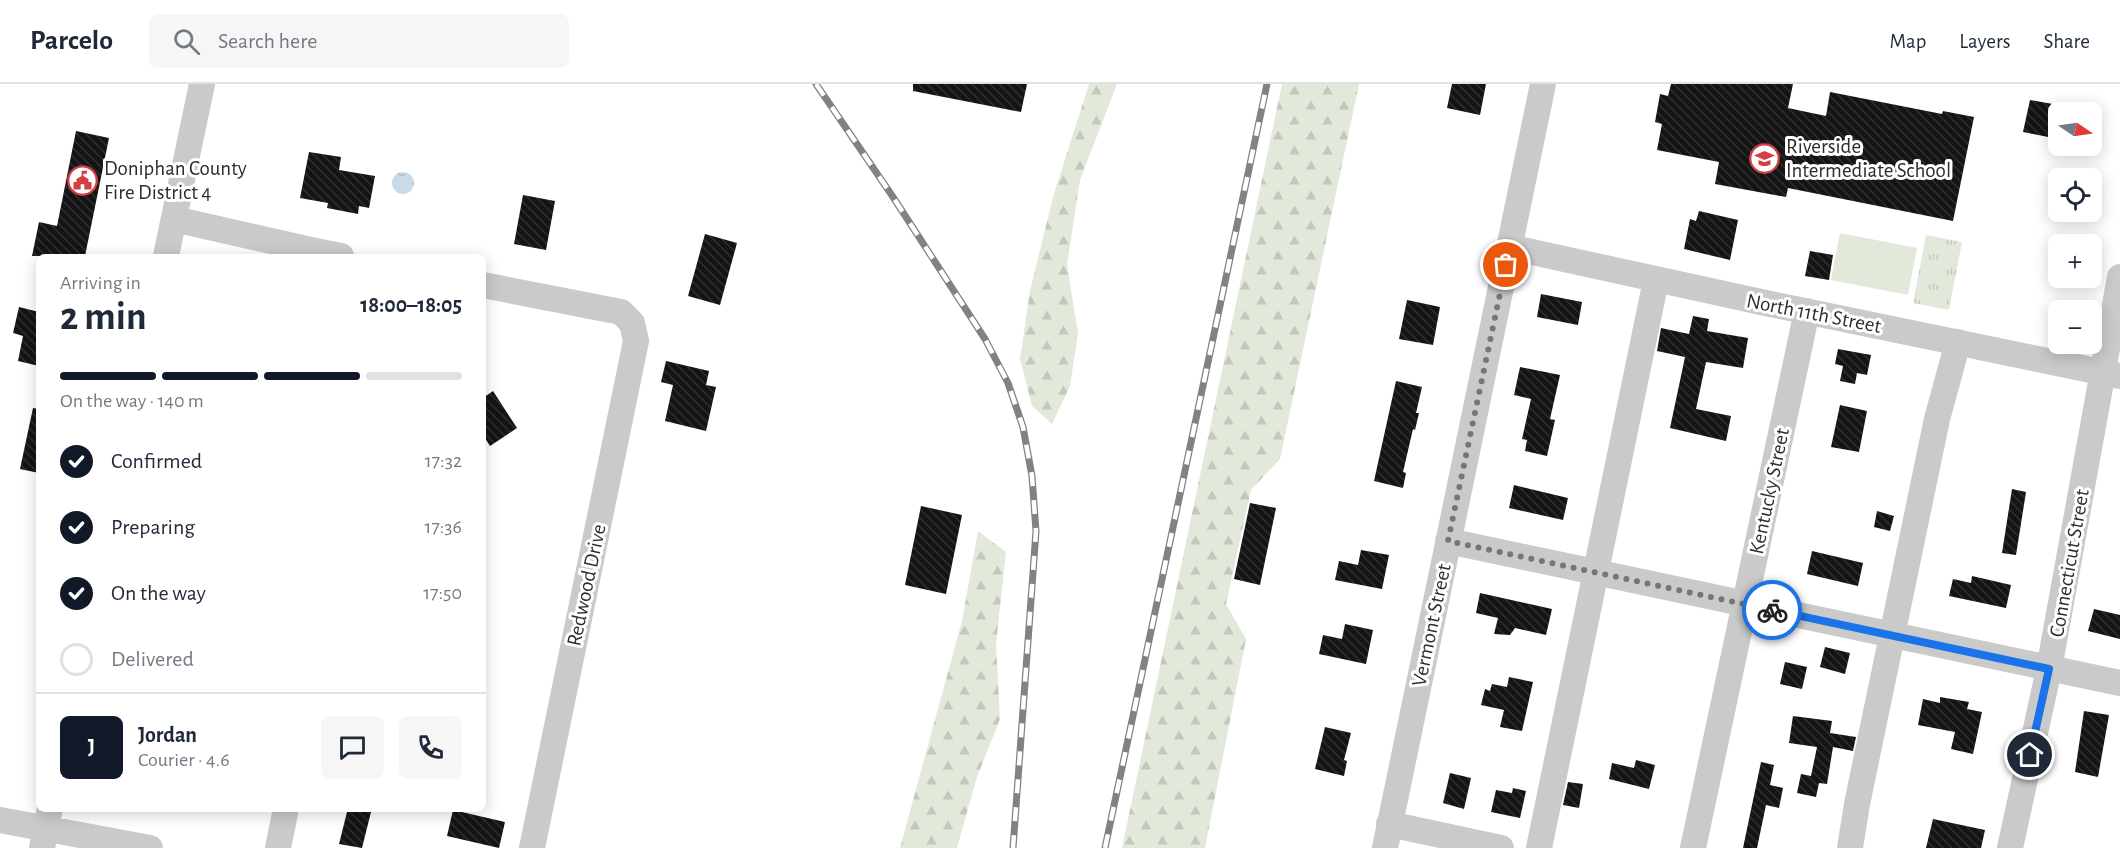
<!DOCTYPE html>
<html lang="en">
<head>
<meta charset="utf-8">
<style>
  body { margin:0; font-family:"Alegreya Sans",sans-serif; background:#f6f6f7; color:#1f2937; height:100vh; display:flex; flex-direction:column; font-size:22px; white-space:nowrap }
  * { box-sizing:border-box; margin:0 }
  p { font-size:20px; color:#747a83 }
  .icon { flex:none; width:33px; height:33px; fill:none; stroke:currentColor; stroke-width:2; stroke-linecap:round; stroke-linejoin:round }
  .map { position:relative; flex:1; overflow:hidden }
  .drawer { position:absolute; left:36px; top:170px; width:450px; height:558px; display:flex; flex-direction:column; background:#fff; border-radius:9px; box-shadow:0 3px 15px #0003 }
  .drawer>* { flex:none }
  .needle { width:39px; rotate:103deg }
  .controls { position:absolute; left:2048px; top:18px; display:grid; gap:12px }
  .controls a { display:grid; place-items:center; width:54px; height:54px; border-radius:9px; background:#fff; box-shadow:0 3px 15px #0003; font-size:30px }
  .pin { position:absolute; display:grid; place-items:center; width:51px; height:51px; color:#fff; margin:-26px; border:3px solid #fff; border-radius:50%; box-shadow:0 2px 6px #0007 }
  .courier { position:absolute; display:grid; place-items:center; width:60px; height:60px; margin:-30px; border:4px solid #1a73e8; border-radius:50%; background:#fff; color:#222; box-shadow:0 2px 8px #0007 }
  .summary em { font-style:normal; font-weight:700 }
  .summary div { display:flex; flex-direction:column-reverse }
  .summary { display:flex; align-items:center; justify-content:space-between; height:102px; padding:0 24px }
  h1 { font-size:39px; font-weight:700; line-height:45px }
  .bar { display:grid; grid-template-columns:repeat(4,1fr); gap:9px 6px; align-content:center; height:72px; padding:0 24px }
  .bar i { height:8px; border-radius:4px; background:#e0e1e3 }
  .bar .current { background:#111827 }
  .bar p { grid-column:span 4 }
  .line { display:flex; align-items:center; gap:15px; padding:0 24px; border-top:2px solid #e0e1e3 }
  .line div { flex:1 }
  .round { display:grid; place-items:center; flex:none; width:63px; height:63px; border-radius:9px; background:#f6f6f7 }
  ol { padding:0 24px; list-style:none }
  li { display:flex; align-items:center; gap:18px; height:66px }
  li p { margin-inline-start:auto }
  li .icon { padding:6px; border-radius:50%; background:#111827; color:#fff; stroke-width:4 }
  li:last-child { color:#747a83 }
  li i { width:33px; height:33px; border:3px solid #e0e1e3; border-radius:50% }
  header { display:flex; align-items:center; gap:36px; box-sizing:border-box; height:84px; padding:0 30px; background:#fff; border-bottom:2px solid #e0e1e3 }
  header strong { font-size:28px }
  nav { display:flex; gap:33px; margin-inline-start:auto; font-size:21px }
  .search { width:420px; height:54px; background:#f6f6f7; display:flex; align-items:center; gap:15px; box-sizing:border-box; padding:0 21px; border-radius:9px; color:#747a83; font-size:22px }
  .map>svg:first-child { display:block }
</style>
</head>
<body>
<header>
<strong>Parcelo</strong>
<div class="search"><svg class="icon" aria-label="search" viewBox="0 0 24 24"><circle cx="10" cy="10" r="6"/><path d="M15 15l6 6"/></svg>Search here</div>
<nav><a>Map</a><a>Layers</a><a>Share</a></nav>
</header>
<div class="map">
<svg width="2120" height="764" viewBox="0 0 2120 764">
  <defs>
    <pattern id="forest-firs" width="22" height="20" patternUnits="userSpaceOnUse" patternTransform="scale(1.5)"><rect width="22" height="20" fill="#e2e9db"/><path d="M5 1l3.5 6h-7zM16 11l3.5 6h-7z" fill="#c2c8bc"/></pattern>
    <pattern id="park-tufts" width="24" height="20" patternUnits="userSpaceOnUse" patternTransform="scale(1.5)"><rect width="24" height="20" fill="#e2e9db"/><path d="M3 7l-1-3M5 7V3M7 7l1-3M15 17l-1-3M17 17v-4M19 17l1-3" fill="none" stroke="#c2c8bc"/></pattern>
    <pattern id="water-ripples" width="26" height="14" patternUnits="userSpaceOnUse" patternTransform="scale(1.5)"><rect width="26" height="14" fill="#c9dbe7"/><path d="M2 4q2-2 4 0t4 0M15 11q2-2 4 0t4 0" fill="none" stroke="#adbcc6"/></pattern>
    <pattern id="building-back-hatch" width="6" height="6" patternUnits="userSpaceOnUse" patternTransform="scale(1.5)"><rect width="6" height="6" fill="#141414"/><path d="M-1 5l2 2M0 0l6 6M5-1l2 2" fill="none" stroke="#2e2e2e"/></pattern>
  </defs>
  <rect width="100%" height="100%" fill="#fff"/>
  <path fill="#e2e9db" d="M 1840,149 L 1917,164 L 1908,211 L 1831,196 Z"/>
  <path fill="url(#forest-firs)" d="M 1089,0 L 1117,0 L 1080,96 L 1067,181 L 1078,249 L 1070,302 L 1052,340 L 1032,322 L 1020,275 L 1030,207 L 1053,113 Z
    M 1282,0 L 1359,0 L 1280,375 L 1251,406 L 1226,520 L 1246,555 L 1205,764 L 1122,764 Z
    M 978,447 L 1006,468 L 996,560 L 1000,635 L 977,693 L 957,764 L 900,764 L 962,537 Z"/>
  <path fill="url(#park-tufts)" d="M 1926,151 L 1962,158 L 1949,226 L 1913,219 Z"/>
  <path fill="url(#water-ripples)" d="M392 99a11 11 0 1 1 22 0a11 11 0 1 1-22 0Z"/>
  <path fill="url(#building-back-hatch)" d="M 913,0 L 1027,0 L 1021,28 L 913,7 Z
    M 1452,0 L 1486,0 L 1480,31 L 1447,24 Z
    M 1671,0 L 1793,0 L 1788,24 L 1826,32 L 1830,8 L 1942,30 L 1943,27 L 1974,33 L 1953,137 L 1788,104 L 1786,113 L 1715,100 L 1719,78 L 1657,66 L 1662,40 L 1655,38 L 1660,10 L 1668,12 Z
    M 2030,16 L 2058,21 L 2058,55 L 2023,48 Z
    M 76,47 L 109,54 L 85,172 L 32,172 L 39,138 L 57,142 Z
    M 309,68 L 341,73 L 339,86 L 375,92 L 369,124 L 359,122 L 358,130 L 327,124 L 328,119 L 300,114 Z
    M 523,111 L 555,117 L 546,166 L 514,160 Z
    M 1699,127 L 1738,136 L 1730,176 L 1684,165 L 1690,135 L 1696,137 Z
    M 705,150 L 737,159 L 720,221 L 688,212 Z
    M 1810,167 L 1833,171 L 1829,196 L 1805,192 Z
    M 1541,210 L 1582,218 L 1578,241 L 1537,233 Z
    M 1407,216 L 1440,223 L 1433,261 L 1399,255 Z
    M 19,223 L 39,228 L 39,282 L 18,277 L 23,252 L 13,249 Z
    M 1693,232 L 1709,235 L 1707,247 L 1748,254 L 1743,284 L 1706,278 L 1696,325 L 1731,332 L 1726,357 L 1670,344 L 1685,273 L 1657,267 L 1661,244 L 1689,250 Z
    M 1838,265 L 1871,271 L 1867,291 L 1857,289 L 1855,300 L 1840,297 L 1843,282 L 1835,280 Z
    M 666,277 L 709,287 L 706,301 L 716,303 L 706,347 L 665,337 L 673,301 L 661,298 Z
    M 1520,283 L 1560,291 L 1550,335 L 1555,336 L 1547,372 L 1525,367 L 1527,356 L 1522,355 L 1531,315 L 1514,311 Z
    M 1396,297 L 1422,303 L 1416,329 L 1419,329 L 1415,346 L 1413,345 L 1403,388 L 1406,389 L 1403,404 L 1374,397 Z
    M 493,307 L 517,344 L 490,362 L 483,351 L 483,314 Z
    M 1840,321 L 1867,327 L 1859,368 L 1831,363 Z
    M 33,324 L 39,325 L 39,389 L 20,385 Z
    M 1514,401 L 1568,414 L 1563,436 L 1509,424 Z
    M 2012,405 L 2026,408 L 2016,471 L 2002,469 Z
    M 1250,419 L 1276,424 L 1260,501 L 1234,495 Z
    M 921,422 L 962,431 L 946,510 L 905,501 Z
    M 1877,427 L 1894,432 L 1890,447 L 1874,443 Z
    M 1361,466 L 1389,471 L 1382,505 L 1335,496 L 1339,477 L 1358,481 Z
    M 1812,467 L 1863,479 L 1858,502 L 1807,490 Z
    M 1972,492 L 2011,501 L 2006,524 L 1949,512 L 1953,495 L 1971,499 Z
    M 1480,509 L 1552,525 L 1546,551 L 1515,544 L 1510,551 L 1494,550 L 1498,534 L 1476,529 Z
    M 2094,525 L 2120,531 L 2120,555 L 2088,547 Z
    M 1345,540 L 1373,546 L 1366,580 L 1319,570 L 1323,551 L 1342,555 Z
    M 1825,563 L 1850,569 L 1845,590 L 1820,583 Z
    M 1785,578 L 1807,583 L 1802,605 L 1780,600 Z
    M 1509,593 L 1533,598 L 1522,647 L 1500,643 L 1504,626 L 1481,621 L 1485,605 L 1490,607 L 1492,600 L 1507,603 Z
    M 1940,613 L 1969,618 L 1967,625 L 1982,628 L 1973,670 L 1951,665 L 1955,648 L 1918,641 L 1923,615 L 1940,619 Z
    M 2084,627 L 2109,631 L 2098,693 L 2075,688 Z
    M 1793,632 L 1832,637 L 1830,649 L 1856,653 L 1853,667 L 1833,663 L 1827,700 L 1819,699 L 1816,713 L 1797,709 L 1801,690 L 1811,692 L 1817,663 L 1789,659 Z
    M 1325,643 L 1351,649 L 1344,676 L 1347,677 L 1344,692 L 1315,685 Z
    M 1636,676 L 1655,681 L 1649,705 L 1609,695 L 1612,679 L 1634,684 Z
    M 1761,678 L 1774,681 L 1770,701 L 1783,704 L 1779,724 L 1766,721 L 1757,764 L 1743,764 Z
    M 1450,689 L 1471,694 L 1464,725 L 1443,719 Z
    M 1568,698 L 1583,700 L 1579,724 L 1563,721 Z
    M 1513,704 L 1526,707 L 1520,734 L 1491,728 L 1496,706 L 1512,709 Z
    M 348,724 L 372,724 L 362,764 L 339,760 Z
    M 453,726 L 505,738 L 499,764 L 447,752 Z
    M 1933,735 L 1985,746 L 1981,764 L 1926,764 Z"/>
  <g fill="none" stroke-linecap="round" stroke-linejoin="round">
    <path stroke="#cacaca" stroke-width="26" d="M 174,135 L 311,166 L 317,172
      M 1509,163 L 1761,218 L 2120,292
      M 311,166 L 341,172
      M 166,172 L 202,0
      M 483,201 L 621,228 L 632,239 L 636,257 L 532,764
      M 1448,457 L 2120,599
      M 0,736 L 150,764
      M 1389,740 L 1501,764
      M 42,764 L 50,724
      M 278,764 L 286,724
      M 1385,764 L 1543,0
      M 1539,764 L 1656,196
      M 1693,764 L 1807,227
      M 1850,764 L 1857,720 L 1937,335 L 1958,258
      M 2010,764 L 2049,585 L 2120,193"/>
    <defs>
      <path id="rail" d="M 816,0 L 893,113 L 985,255 L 1008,299 L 1023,343 L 1032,392 L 1036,447 L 1013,764
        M 1105,764 L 1267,0"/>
    </defs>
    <use href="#rail" stroke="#828282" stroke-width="7"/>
    <use href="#rail" stroke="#fff" stroke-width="4.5" stroke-dasharray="14" stroke-linecap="butt"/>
  </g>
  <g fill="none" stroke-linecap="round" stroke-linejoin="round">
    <path stroke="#767676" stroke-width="6" stroke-dasharray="0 10.8" d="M 1506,181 L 1448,457 L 1772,526"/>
    <path stroke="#1a73e8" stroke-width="8" d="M 1772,526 L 2049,585 L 2030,671"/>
  </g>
  <defs>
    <symbol id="school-ring" viewBox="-11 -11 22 22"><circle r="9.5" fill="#fff" stroke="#d43f47" stroke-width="1.5"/><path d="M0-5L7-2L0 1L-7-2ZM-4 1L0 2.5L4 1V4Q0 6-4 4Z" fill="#d43f47"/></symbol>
    <symbol id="civic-ring" viewBox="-11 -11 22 22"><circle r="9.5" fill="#fff" stroke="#d43f47" stroke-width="1.5"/><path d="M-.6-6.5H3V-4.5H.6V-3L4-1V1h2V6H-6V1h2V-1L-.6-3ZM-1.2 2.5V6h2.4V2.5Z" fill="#d43f47"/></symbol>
  </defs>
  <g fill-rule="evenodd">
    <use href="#school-ring" x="1748" y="58" width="33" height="33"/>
    <use href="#civic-ring" x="66" y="80" width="33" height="33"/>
  </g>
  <g text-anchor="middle" stroke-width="6" stroke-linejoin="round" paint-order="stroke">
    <g font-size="21" fill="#2d2d2d" stroke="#fff" text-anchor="start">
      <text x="1786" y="69">Riverside<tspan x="1786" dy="24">Intermediate School</tspan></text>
      <text x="104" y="91">Doniphan County<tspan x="104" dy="24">Fire District 4</tspan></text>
    </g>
    <g font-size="21" fill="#2d2d2d" stroke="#fff">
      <text transform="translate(1814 229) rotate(11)" y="7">North 11th Street</text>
      <text transform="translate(1769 407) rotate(-78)" y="7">Kentucky Street</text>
      <text transform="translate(2069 479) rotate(-80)" y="7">Connecticut Street</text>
      <text transform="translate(586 501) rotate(-78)" y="7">Redwood Drive</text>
      <text transform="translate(1431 541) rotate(-78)" y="7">Vermont Street</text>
    </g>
  </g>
</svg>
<div class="controls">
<a><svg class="needle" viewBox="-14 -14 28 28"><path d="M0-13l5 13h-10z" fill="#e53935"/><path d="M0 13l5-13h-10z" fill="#747a83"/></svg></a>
<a><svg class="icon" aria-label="locate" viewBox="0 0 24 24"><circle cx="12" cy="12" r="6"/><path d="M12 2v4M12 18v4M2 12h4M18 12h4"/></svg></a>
<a>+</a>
<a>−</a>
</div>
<div class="pin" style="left:1506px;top:181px;background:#ea580c"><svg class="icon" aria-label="bag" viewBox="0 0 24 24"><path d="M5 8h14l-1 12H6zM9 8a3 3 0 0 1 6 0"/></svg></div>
<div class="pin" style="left:2030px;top:671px;background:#1f2937"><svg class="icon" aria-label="home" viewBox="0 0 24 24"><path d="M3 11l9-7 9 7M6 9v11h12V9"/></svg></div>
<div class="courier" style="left:1772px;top:526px"><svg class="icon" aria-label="bike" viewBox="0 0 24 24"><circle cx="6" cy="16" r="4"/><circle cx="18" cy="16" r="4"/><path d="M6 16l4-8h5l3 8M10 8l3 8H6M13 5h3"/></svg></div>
<section class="drawer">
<div class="summary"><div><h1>2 min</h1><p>Arriving in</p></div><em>18:00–18:05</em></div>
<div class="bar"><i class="current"></i><i class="current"></i><i class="current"></i><i></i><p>On the way · 140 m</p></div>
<ol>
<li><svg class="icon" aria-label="check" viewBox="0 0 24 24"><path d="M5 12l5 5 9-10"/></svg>Confirmed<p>17:32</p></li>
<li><svg class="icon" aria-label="check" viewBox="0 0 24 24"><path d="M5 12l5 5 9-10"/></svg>Preparing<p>17:36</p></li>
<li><svg class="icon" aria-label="check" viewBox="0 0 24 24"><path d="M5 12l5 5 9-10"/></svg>On the way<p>17:50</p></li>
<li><i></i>Delivered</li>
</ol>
<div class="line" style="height:108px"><b class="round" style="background:#111827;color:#fff">J</b><div><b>Jordan</b><p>Courier · 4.6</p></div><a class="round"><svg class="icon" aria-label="chat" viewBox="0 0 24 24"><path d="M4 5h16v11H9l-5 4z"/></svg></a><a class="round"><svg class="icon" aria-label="phone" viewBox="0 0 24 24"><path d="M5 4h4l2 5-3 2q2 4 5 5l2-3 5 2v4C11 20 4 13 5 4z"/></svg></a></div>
</section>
</div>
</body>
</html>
